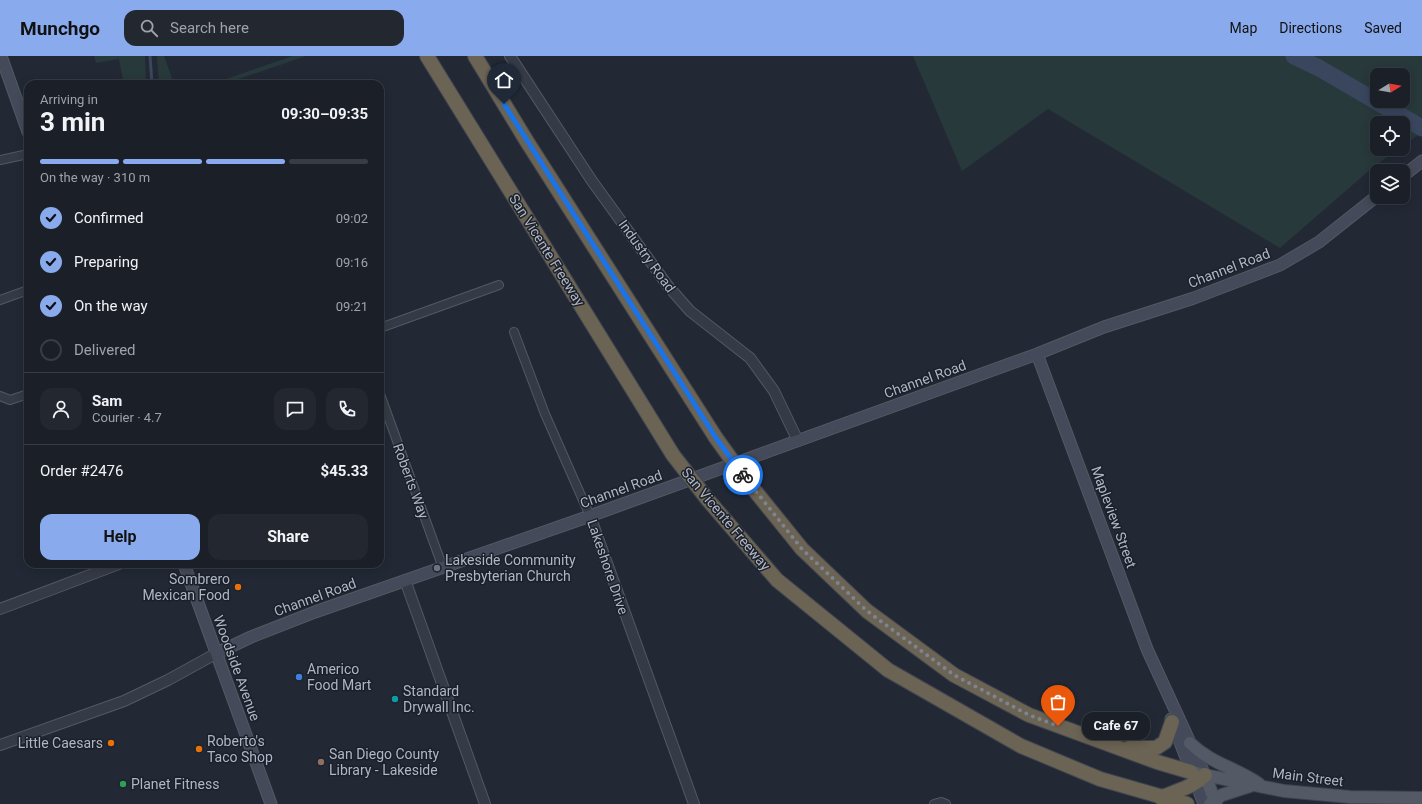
<!DOCTYPE html>
<html lang="en">
<head>
<meta charset="utf-8">
<style>
  body { margin:0; font-family:Roboto,sans-serif; background:#232730; color:#f1f3f6; height:100vh; display:flex; flex-direction:column; font-size:15px; white-space:nowrap }
  * { box-sizing:border-box; margin:0 }
  p { font-size:13px; color:#9fa2a8 }
  .icon { flex:none; width:22px; height:22px; fill:none; stroke:currentColor; stroke-width:2; stroke-linecap:round; stroke-linejoin:round }
  .map { position:relative; flex:1; overflow:hidden }
  .drawer { position:absolute; left:24px; top:24px; width:360px; height:488px; display:flex; flex-direction:column; background:#1a1f28; border-radius:12px; box-shadow:0 2px 10px #0003,0 0 0 1px #383d45 }
  .drawer>* { flex:none }
  .needle { width:26px; rotate:79deg }
  .fabs { position:absolute; left:1370px; top:12px; display:grid; gap:8px }
  .fabs a { display:grid; place-items:center; width:40px; height:40px; border-radius:8px; background:#1a1f28; box-shadow:0 2px 10px #0003,0 0 0 1px #383d45; font-size:20px }
  .pin { position:absolute; display:grid; place-items:center; width:34px; height:34px; color:#fff; margin:-41px -17px; border-radius:50% 50% 50% 0; rotate:-45deg; box-shadow:0 0 4px #0007 }
  .pin .icon { rotate:45deg }
  .courier { position:absolute; display:grid; place-items:center; width:40px; height:40px; margin:-20px; border:3px solid #1a73e8; border-radius:50%; background:#fff; color:#222; box-shadow:0 1px 5px #0007 }
  .bubble { position:absolute; height:28px; border-radius:12px; background:#1a1f28; box-shadow:0 2px 10px #0003,0 0 0 1px #383d45; font-size:13px; font-weight:700; line-height:28px; text-align:center }
  .headline em { font-style:normal; font-weight:700 }
  .headline div { display:flex; flex-direction:column-reverse }
  .headline { display:flex; align-items:center; justify-content:space-between; height:68px; padding:0 16px }
  h1 { font-size:26px; font-weight:700; line-height:30px }
  .bar { display:grid; grid-template-columns:repeat(4,1fr); gap:6px 4px; align-content:center; height:48px; padding:0 16px }
  .bar i { height:5px; border-radius:3px; background:#383d45 }
  .bar .current { background:#8aaaee }
  .bar p { grid-column:span 4 }
  .line { display:flex; align-items:center; gap:10px; padding:0 16px; border-top:1px solid #383d45 }
  .line div { flex:1 }
  .round { display:grid; place-items:center; flex:none; width:42px; height:42px; border-radius:12px; background:#232730 }
  ol { padding:0 16px; list-style:none }
  li { display:flex; align-items:center; gap:12px; height:44px }
  li p { margin-inline-start:auto }
  li .icon { padding:4px; border-radius:50%; background:#8aaaee; color:#111; stroke-width:4 }
  li:last-child { color:#9fa2a8 }
  li i { width:22px; height:22px; border:2px solid #383d45; border-radius:50% }
  .primary-button { display:flex; gap:8px; margin-top:auto; padding:8px 16px }
  .primary-button a { flex:1; height:46px; border-radius:12px; background:#8aaaee; color:#111; font-size:16px; font-weight:700; line-height:46px; text-align:center }
  .primary-button a+a { background:#232730; color:#f1f3f6 }
  header { display:flex; align-items:center; gap:24px; box-sizing:border-box; height:56px; padding:0 20px; background:#8aaaee; color:#111 }
  header strong { font-size:19px }
  nav { display:flex; gap:22px; margin-inline-start:auto; font-size:14px }
  .search { width:280px; height:36px; background:#232730; display:flex; align-items:center; gap:10px; box-sizing:border-box; padding:0 14px; border-radius:12px; color:#9fa2a8; font-size:15px }
  .map>svg:first-child { display:block }
</style>
</head>
<body>
<header>
<strong>Munchgo</strong>
<div class="search"><svg class="icon" aria-label="search" viewBox="0 0 24 24"><circle cx="10" cy="10" r="6"/><path d="M15 15l6 6"/></svg>Search here</div>
<nav><a>Map</a><a>Directions</a><a>Saved</a></nav>
</header>
<div class="map">
<svg width="1422" height="748" viewBox="0 0 1422 748">
  <rect width="100%" height="100%" fill="#222935"/>
  <path fill="#28393b" fill-rule="evenodd" d="M 94,0 L 145,0 L 146,28 L 124,28 L 119,3 L 96,7 Z
    M 157,0 L 164,0 L 172,22 L 165,28 L 159,28 Z
    M 293,0 L 306,0 L 224,28 L 211,28 Z
    M 913,0 L 1422,0 L 1422,76 L 1403,90 L 1403,67 L 1377,67 L 1377,93 L 1398,93 L 1372,112 L 1280,192 L 1048,53 L 962,115 ZM 1377,19 L 1403,19 L 1403,45 L 1377,45 Z"/>
  <g fill="none" stroke-linecap="round" stroke-linejoin="round">
    <path stroke="#39465e" stroke-width="3" d="M 150,0 L 152,28"/>
    <path stroke="#39465e" stroke-width="17" d="M 1294,0 L 1319,12 L 1422,72"/>
    <defs>
      <path id="minor" d="M 0,104 L 28,98
        M 0,244 L 28,234
        M 380,272 L 499,229
        M 514,276 L 545,358 L 590,460
        M 380,338 L 443,512
        M 0,340 L 10,344 L 28,338
        M 934,748 L 941,746 L 946,748"/>
      <path id="tertiary" d="M 510,0 L 592,125 L 668,230 L 690,255 L 750,302 L 774,335 L 798,385
        M 590,460 L 694,748
        M 405,524 L 485,748
        M 0,553 L 119,508
        M 0,689 L 124,645 L 168,624 L 217,597"/>
      <path id="secondary" d="M 1,0 L 28,76
        M 1403,120 L 1422,105
        M 1037,298 L 1147,593 L 1205,719
        M 184,508 L 271,748
        M 217,597 L 251,581 L 315,556 L 590,460 L 1037,298 L 1104,271 L 1194,242 L 1280,209 L 1319,186 L 1377,140
        M 1171,663 L 1204,748"/>
      <path id="primary" d="M 1190,687 C 1213,709 1235,711 1259,728
        M 1195,717 L 1284,735 L 1350,741 L 1422,742
        M 1205,719 L 1216,748
        M 1210,748 L 1222,739 L 1250,730"/>
      <path id="motorway" d="M 427,0 L 673,399
        M 475,0 L 526,84 L 716,382
        M 747,425 L 802,493 L 867,555 L 954,619 L 1029,659 L 1157,706 L 1191,716
        M 708,444 L 777,524 L 888,614 L 1021,690 L 1100,723 L 1187,748
        M 1129,692 L 1156,692 L 1165,686 L 1172,666
        M 1161,742 C 1177,734 1192,732 1205,719"/>
    </defs>
    <use href="#minor" stroke="#535964" stroke-width="10"/>
    <use href="#tertiary" stroke="#535964" stroke-width="12"/>
    <use href="#secondary" stroke="#535964" stroke-width="13"/>
    <use href="#primary" stroke="#3f4450" stroke-width="14"/>
    <use href="#motorway" stroke="#404651" stroke-width="16"/>
    <use href="#minor" stroke="#353b46" stroke-width="8"/>
    <use href="#tertiary" stroke="#353b46" stroke-width="10"/>
    <use href="#secondary" stroke="#444a59" stroke-width="11"/>
    <use href="#primary" stroke="#535a66" stroke-width="12"/>
    <use href="#motorway" stroke="#6b6353" stroke-width="14"/>
    <defs>
      <path id="motorway-bridge" d="M 716,382 L 747,425
        M 673,399 L 708,444"/>
    </defs>
    <use href="#motorway-bridge" stroke="#404651" stroke-width="16" stroke-linecap="butt"/>
    <use href="#motorway-bridge" stroke="#6b6353" stroke-width="14"/>
  </g>
  <g fill="none" stroke-linecap="round" stroke-linejoin="round">
    <path stroke="#7e8591" stroke-width="4" stroke-dasharray="0 7.2" d="M 743,419 L 802,493 L 867,555 L 954,619 L 1029,659 L 1058,670"/>
    <path stroke="#1a73e8" stroke-width="5" d="M 504,48 L 716,382 L 743,419"/>
  </g>
  <circle fill="#6b7280" stroke="#1b202b" stroke-width="1.5" cx="437" cy="512" r="4"/>
  <g fill="#e8710a" stroke="#1b202b" stroke-width="1.5">
    <circle cx="238" cy="531" r="4"/>
    <circle cx="111" cy="687" r="4"/>
    <circle cx="199" cy="693" r="4"/>
  </g>
  <circle fill="#3f7fe0" stroke="#1b202b" stroke-width="1.5" cx="299" cy="621" r="4"/>
  <circle fill="#0f9aa8" stroke="#1b202b" stroke-width="1.5" cx="395" cy="643" r="4"/>
  <circle fill="#8d6e63" stroke="#1b202b" stroke-width="1.5" cx="321" cy="706" r="4"/>
  <circle fill="#2e9e5b" stroke="#1b202b" stroke-width="1.5" cx="123" cy="728" r="4"/>
  <g text-anchor="middle" stroke-width="3" stroke-linejoin="round" paint-order="stroke">
    <g font-size="14" fill="#b0b6c3" stroke="#1b202b">
      <text transform="translate(547 194) rotate(58)" y="5">San Vicente Freeway</text>
      <text transform="translate(647 200) rotate(54)" y="5">Industry Road</text>
      <text transform="translate(1229 212) rotate(-21)" y="5">Channel Road</text>
      <text transform="translate(925 323) rotate(-20)" y="5">Channel Road</text>
      <text transform="translate(411 425) rotate(70)" y="5">Roberts Way</text>
      <text transform="translate(621 433) rotate(-20)" y="5">Channel Road</text>
      <text transform="translate(1114 461) rotate(70)" y="5">Mapleview Street</text>
      <text transform="translate(726 463) rotate(50)" y="5">San Vicente Freeway</text>
      <text transform="translate(608 511) rotate(71)" y="5">Lakeshore Drive</text>
      <text transform="translate(315 541) rotate(-20)" y="5">Channel Road</text>
      <text transform="translate(237 612) rotate(70)" y="5">Woodside Avenue</text>
      <text transform="translate(1308 721) rotate(7)" y="5">Main Street</text>
    </g>
    <g font-size="14" fill="#b0b6c3" stroke="#1b202b" text-anchor="start">
      <text x="445" y="509">Lakeside Community<tspan x="445" dy="16">Presbyterian Church</tspan></text>
      <text x="230" y="528" text-anchor="end">Sombrero<tspan x="230" dy="16">Mexican Food</tspan></text>
      <text x="307" y="618">Americo<tspan x="307" dy="16">Food Mart</tspan></text>
      <text x="403" y="640">Standard<tspan x="403" dy="16">Drywall Inc.</tspan></text>
      <text x="207" y="690">Roberto's<tspan x="207" dy="16">Taco Shop</tspan></text>
      <text x="103" y="692" text-anchor="end">Little Caesars</text>
      <text x="329" y="703">San Diego County<tspan x="329" dy="16">Library - Lakeside</tspan></text>
      <text x="131" y="733">Planet Fitness</text>
    </g>
  </g>
</svg>
<div class="fabs">
<a><svg class="needle" viewBox="-14 -14 28 28"><path d="M0-13l5 13h-10z" fill="#e53935"/><path d="M0 13l5-13h-10z" fill="#9fa2a8"/></svg></a>
<a><svg class="icon" aria-label="locate" viewBox="0 0 24 24"><circle cx="12" cy="12" r="6"/><path d="M12 2v4M12 18v4M2 12h4M18 12h4"/></svg></a>
<a><svg class="icon" aria-label="layers" viewBox="0 0 24 24"><path d="M12 4l9 5-9 5-9-5zM3 14l9 5 9-5"/></svg></a>
</div>
<div class="pin" style="left:1058px;top:670px;background:#ea580c"><svg class="icon" aria-label="bag" viewBox="0 0 24 24"><path d="M5 8h14l-1 12H6zM9 8a3 3 0 0 1 6 0"/></svg></div>
<div class="pin" style="left:504px;top:48px;background:#1f2937"><svg class="icon" aria-label="home" viewBox="0 0 24 24"><path d="M3 11l9-7 9 7M6 9v11h12V9"/></svg></div>
<div class="courier" style="left:743px;top:419px"><svg class="icon" aria-label="bike" viewBox="0 0 24 24"><circle cx="6" cy="16" r="4"/><circle cx="18" cy="16" r="4"/><path d="M6 16l4-8h5l3 8M10 8l3 8H6M13 5h3"/></svg></div>
<div class="bubble" style="left:1082px;top:656px;width:68px">Cafe 67</div>
<section class="drawer">
<div class="headline"><div><h1>3 min</h1><p>Arriving in</p></div><em>09:30–09:35</em></div>
<div class="bar"><i class="current"></i><i class="current"></i><i class="current"></i><i></i><p>On the way · 310 m</p></div>
<ol>
<li><svg class="icon" aria-label="check" viewBox="0 0 24 24"><path d="M5 12l5 5 9-10"/></svg>Confirmed<p>09:02</p></li>
<li><svg class="icon" aria-label="check" viewBox="0 0 24 24"><path d="M5 12l5 5 9-10"/></svg>Preparing<p>09:16</p></li>
<li><svg class="icon" aria-label="check" viewBox="0 0 24 24"><path d="M5 12l5 5 9-10"/></svg>On the way<p>09:21</p></li>
<li><i></i>Delivered</li>
</ol>
<div class="line" style="height:72px"><a class="round"><svg class="icon" aria-label="person" viewBox="0 0 24 24"><circle cx="12" cy="8" r="4"/><path d="M4 21q1-7 8-7t8 7"/></svg></a><div><b>Sam</b><p>Courier · 4.7</p></div><a class="round"><svg class="icon" aria-label="chat" viewBox="0 0 24 24"><path d="M4 5h16v11H9l-5 4z"/></svg></a><a class="round"><svg class="icon" aria-label="phone" viewBox="0 0 24 24"><path d="M5 4h4l2 5-3 2q2 4 5 5l2-3 5 2v4C11 20 4 13 5 4z"/></svg></a></div>
<div class="line" style="height:52px"><div>Order #2476</div><b>$45.33</b></div>
<div class="primary-button"><a>Help</a><a>Share</a></div>
</section>
</div>
</body>
</html>
